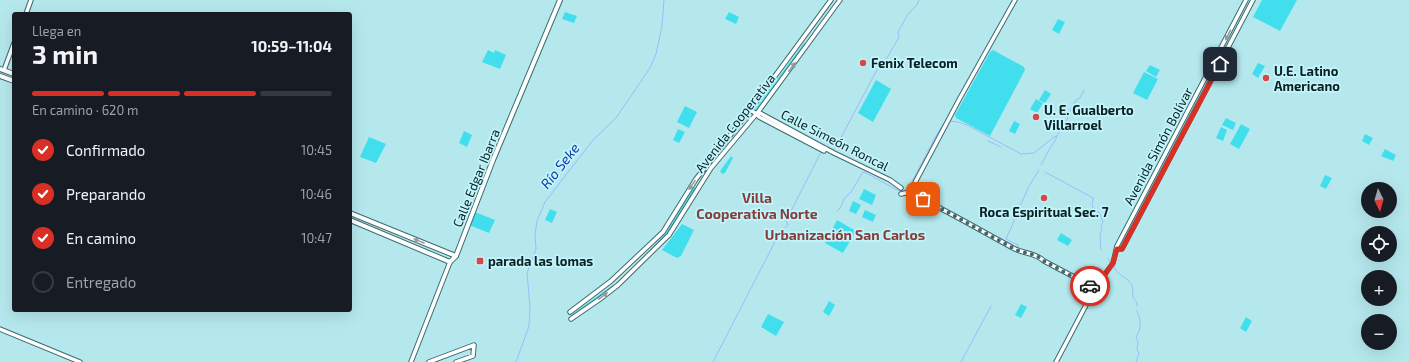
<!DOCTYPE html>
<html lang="es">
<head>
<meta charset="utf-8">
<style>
  body { margin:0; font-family:"Exo 2",sans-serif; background:#20242c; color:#f1f3f6; height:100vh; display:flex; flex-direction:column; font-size:15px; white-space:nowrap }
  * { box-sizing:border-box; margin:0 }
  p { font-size:13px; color:#9ea1a6 }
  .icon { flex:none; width:22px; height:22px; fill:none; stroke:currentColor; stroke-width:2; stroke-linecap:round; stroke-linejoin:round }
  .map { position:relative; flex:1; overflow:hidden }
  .details { position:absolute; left:12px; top:12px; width:340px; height:300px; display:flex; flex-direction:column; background:#171b24; border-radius:4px; box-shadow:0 4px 16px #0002 }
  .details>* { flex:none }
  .needle { width:26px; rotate:175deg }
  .controls { position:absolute; left:1361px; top:182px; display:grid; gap:8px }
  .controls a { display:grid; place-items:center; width:36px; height:36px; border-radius:50%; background:#171b24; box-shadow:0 4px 16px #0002; font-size:20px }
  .pin { position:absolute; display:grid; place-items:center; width:34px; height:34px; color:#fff; margin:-17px; border-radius:8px; box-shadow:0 2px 6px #0006 }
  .courier { position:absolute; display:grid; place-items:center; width:40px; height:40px; margin:-20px; border:3px solid #d93025; border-radius:50%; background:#fff; color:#222; box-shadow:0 1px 5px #0007 }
  .summary em { font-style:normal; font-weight:700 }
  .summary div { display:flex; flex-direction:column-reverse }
  .summary { display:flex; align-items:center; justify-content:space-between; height:68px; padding:0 20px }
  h1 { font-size:26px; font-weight:700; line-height:30px }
  .bar { display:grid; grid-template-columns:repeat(4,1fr); gap:6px 4px; align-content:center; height:48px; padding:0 20px }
  .bar i { height:5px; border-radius:3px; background:#363941 }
  .bar .selected { background:#d93025 }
  .bar p { grid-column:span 4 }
  ol { padding:0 20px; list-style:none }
  li { display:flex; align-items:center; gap:12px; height:44px }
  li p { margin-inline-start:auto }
  li .icon { padding:4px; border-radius:50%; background:#d93025; color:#fff; stroke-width:4 }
  li:last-child { color:#9ea1a6 }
  li i { width:22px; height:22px; border:2px solid #363941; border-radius:50% }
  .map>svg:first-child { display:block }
</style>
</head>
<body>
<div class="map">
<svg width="1409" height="362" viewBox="0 0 1409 362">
  <rect width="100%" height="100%" fill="#b5e8ed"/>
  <path fill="#41dfed" d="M 1262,0 L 1297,0 L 1280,31 L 1253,17 Z
    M 565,12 L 577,16 L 574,23 L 562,19 Z
    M 729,12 L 739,17 L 736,24 L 725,19 Z
    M 1058,19 L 1065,22 L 1059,34 L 1052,30 Z
    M 804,43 L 807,43 L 757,112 L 754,111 Z
    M 488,50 L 494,53 L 495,50 L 506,55 L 500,69 L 482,62 Z
    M 993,50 L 1024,67 L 1025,70 L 990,136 L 956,118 L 955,115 L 990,52 Z
    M 1258,63 L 1265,66 L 1258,78 L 1252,74 Z
    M 1150,65 L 1160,70 L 1156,77 L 1146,71 Z
    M 1144,72 L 1158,79 L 1147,100 L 1133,93 Z
    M 876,80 L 891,89 L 873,122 L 858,113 Z
    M 1045,90 L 1051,94 L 1045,103 L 1039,100 Z
    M 1036,99 L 1043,103 L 1037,113 L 1030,109 Z
    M 685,106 L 697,112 L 689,128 L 677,122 Z
    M 1226,118 L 1236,123 L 1233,130 L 1222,125 Z
    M 1014,121 L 1020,124 L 1015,134 L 1009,131 Z
    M 1241,124 L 1250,129 L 1239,149 L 1230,144 Z
    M 1221,127 L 1227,130 L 1223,141 L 1216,138 Z
    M 678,129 L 685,132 L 679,143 L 673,140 Z
    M 464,131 L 472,135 L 467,147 L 459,143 Z
    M 1365,134 L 1373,138 L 1369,145 L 1362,141 Z
    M 369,137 L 386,144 L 376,163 L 360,157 Z
    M 1385,149 L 1396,155 L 1393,161 L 1381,156 Z
    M 731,156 L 733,158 L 725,173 L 722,174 L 720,171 Z
    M 1325,175 L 1332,178 L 1326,189 L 1320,186 Z
    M 694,187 L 696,188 L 668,235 L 652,251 L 650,250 L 666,233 Z
    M 864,189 L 876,195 L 872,205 L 859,199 Z
    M 853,201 L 861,205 L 856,214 L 849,211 Z
    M 550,209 L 557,212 L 552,223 L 545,220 Z
    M 865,210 L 876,215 L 873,222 L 862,217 Z
    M 475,212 L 495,220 L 489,233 L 469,225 Z
    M 837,220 L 856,231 L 843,253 L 825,243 Z
    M 682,224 L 694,230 L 681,256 L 677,258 L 662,250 Z
    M 1061,233 L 1072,240 L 1068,246 L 1057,240 Z
    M 613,285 L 614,287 L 571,317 L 570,316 Z
    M 829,301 L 835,305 L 829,316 L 823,312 Z
    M 1021,304 L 1027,307 L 1021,318 L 1015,315 Z
    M 768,314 L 784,322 L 776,336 L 761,327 Z
    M 1246,317 L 1252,321 L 1246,332 L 1240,328 Z"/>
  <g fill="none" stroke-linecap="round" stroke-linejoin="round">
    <path stroke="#9dbbfa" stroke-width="1" d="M 949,121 L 958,122 L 967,125 L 1021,154 L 1034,153 L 1054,137 L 1057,136 L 1067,120 L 1068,115 L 1076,100 L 1080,98 L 1084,90
      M 988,141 L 1001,147
      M 831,151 L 836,147 L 879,66 L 883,65 L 899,37 L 898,32 L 908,14 L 917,5 L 919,0
      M 1041,165 C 1044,160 1046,155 1049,150 C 1052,145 1055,142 1057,136
      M 1045,172 L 1093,198 L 1092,206 L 1100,214 L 1103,222 L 1101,226 L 1102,228 L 1100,235 L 1101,250
      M 837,211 L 841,207 L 844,199 L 851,192 L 863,172 L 866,173 L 899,191 L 902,191 L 909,187 L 937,134 L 944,123
      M 1017,248 L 1018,245 L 1006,239 L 1014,221 L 1015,213 L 1022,202 L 1028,188 L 1039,170
      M 1108,258 L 1110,262
      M 1114,266 C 1116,276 1127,276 1131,284 C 1134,288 1132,293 1133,297 C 1135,301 1137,301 1137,306
      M 516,362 L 529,326 L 530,307 L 527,273 L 536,249 L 535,234 L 537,221 L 545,202 L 593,140 L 616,118 L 650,68 L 656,54 L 662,26 L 664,0
      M 713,362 L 780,232 C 782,228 786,228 788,225 L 786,221 L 788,217 L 821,152 L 828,151
      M 961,362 L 991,306
      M 1136,362 L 1139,353 L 1137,350 L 1138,342 L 1136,337 C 1142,328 1141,320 1137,311"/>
    <defs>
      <path id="tertiary" d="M 26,14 L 31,0
        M 4,70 L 14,43
        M 750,110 L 757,114 L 759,117 L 824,151 L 825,148
        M 758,112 L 834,153 L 890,180 L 901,188
        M 910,192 L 960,98 L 1015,0
        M 901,194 L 910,192 C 944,210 979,229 1013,248 C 1023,254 1035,252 1044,261 L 1095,288
        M 1117,249 L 1122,249 L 1253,0
        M 570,312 L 611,281 L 663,232 L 696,179 L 750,110 L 831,0
        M 571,319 L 600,299 L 618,285 L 669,235 L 711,168 L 758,112 L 840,0
        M 0,329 L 80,362
        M 411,362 L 450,262
        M 429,362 L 474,345 L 473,356 L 456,362
        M 1056,362 L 1095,288 L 1113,263 L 1117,246 L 1246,0"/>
      <path id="secondary" d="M 0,69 L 14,74
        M 0,76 L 14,81
        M 350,213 L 456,256
        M 350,220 L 450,262 L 456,256 L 493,160 L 560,0"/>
    </defs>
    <use href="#tertiary" stroke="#3b6b70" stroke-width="5.5"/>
    <use href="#secondary" stroke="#3b6b70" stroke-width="6"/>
    <use href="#tertiary" stroke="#fff" stroke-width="3.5"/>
    <use href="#secondary" stroke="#fff" stroke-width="4"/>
  </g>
  <defs><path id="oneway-solid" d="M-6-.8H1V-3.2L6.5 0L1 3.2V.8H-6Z"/></defs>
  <g fill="#929b9c">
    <use href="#oneway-solid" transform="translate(1228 35) rotate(118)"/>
    <use href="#oneway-solid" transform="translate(792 67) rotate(-53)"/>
    <use href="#oneway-solid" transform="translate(692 185) rotate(125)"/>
    <use href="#oneway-solid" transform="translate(419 241) rotate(-158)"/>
    <use href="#oneway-solid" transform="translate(603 296) rotate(-38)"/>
  </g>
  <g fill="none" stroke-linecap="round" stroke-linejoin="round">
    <path stroke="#476669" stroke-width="4" stroke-dasharray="0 7.2" d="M 923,199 C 954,215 983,232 1013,248 C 1023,254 1035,252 1044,261 L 1090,286"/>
    <path stroke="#d93025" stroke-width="5" d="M 1090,286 L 1095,288 L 1113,263 L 1117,249 L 1122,249 L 1220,64"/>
  </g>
  <g fill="#d64747" stroke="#c2f5fb" stroke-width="1.5">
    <circle cx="863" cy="63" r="4"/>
    <circle cx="1266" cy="78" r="4"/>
    <circle cx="1036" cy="117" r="4"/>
    <circle cx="1044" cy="198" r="4"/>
    <rect x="476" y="257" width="8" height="8" rx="2"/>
  </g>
  <g text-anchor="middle" stroke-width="3.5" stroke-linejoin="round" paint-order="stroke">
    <g font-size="13" font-weight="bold" fill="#0c2022" stroke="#c2f5fb" text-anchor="start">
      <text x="871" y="68">Fenix Telecom</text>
      <text x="1274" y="76">U.E. Latino<tspan x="1274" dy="15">Americano</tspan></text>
      <text x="1044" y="115">U. E. Gualberto<tspan x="1044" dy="15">Villarroel</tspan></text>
      <text x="1044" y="217" text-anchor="middle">Roca Espiritual Sec. 7</text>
      <text x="488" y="266">parada las lomas</text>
    </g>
    <g font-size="13" fill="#0c2022" stroke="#c2f5fb">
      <text transform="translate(735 123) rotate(-52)" y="5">Avenida Cooperativa</text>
      <text transform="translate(835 140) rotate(27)" y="5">Calle Simeón Roncal</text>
      <text transform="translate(1158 146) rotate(-62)" y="5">Avenida Simón Bolívar</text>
      <text transform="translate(476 178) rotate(-68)" y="5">Calle Edgar Ibarra</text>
    </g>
    <g font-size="14" font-style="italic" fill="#1139ad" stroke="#c2f5fb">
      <text transform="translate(560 166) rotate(-52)" y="5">Río Seke</text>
    </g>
    <g font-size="14" font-weight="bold" fill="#863e3b" stroke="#c2f5fb">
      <text x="757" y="203">Villa<tspan x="757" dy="16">Cooperativa Norte</tspan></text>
      <text x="845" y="240">Urbanización San Carlos</text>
    </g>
  </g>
</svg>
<div class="controls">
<a><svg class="needle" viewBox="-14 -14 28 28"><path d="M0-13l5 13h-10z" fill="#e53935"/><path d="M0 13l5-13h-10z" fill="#9ea1a6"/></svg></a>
<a><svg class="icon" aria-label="locate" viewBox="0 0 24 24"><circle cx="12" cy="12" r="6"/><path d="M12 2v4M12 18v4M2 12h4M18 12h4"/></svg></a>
<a>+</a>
<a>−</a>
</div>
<div class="pin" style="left:923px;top:199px;background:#ea580c"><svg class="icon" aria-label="bag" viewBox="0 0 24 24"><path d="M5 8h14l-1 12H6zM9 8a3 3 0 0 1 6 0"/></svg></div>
<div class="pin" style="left:1220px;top:64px;background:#1f2937"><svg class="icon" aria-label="home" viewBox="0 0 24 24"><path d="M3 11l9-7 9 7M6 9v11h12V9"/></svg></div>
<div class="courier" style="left:1090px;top:286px"><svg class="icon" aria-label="car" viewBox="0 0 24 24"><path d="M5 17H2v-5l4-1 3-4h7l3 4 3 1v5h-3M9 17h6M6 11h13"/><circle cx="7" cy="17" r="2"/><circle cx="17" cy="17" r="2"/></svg></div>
<section class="details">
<div class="summary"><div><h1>3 min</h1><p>Llega en</p></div><em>10:59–11:04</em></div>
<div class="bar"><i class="selected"></i><i class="selected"></i><i class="selected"></i><i></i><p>En camino · 620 m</p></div>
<ol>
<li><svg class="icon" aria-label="check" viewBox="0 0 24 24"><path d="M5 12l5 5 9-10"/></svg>Confirmado<p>10:45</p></li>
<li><svg class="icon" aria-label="check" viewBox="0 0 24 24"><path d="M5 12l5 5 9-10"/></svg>Preparando<p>10:46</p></li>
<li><svg class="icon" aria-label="check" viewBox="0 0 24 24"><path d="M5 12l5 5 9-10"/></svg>En camino<p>10:47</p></li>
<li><i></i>Entregado</li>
</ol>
</section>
</div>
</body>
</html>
